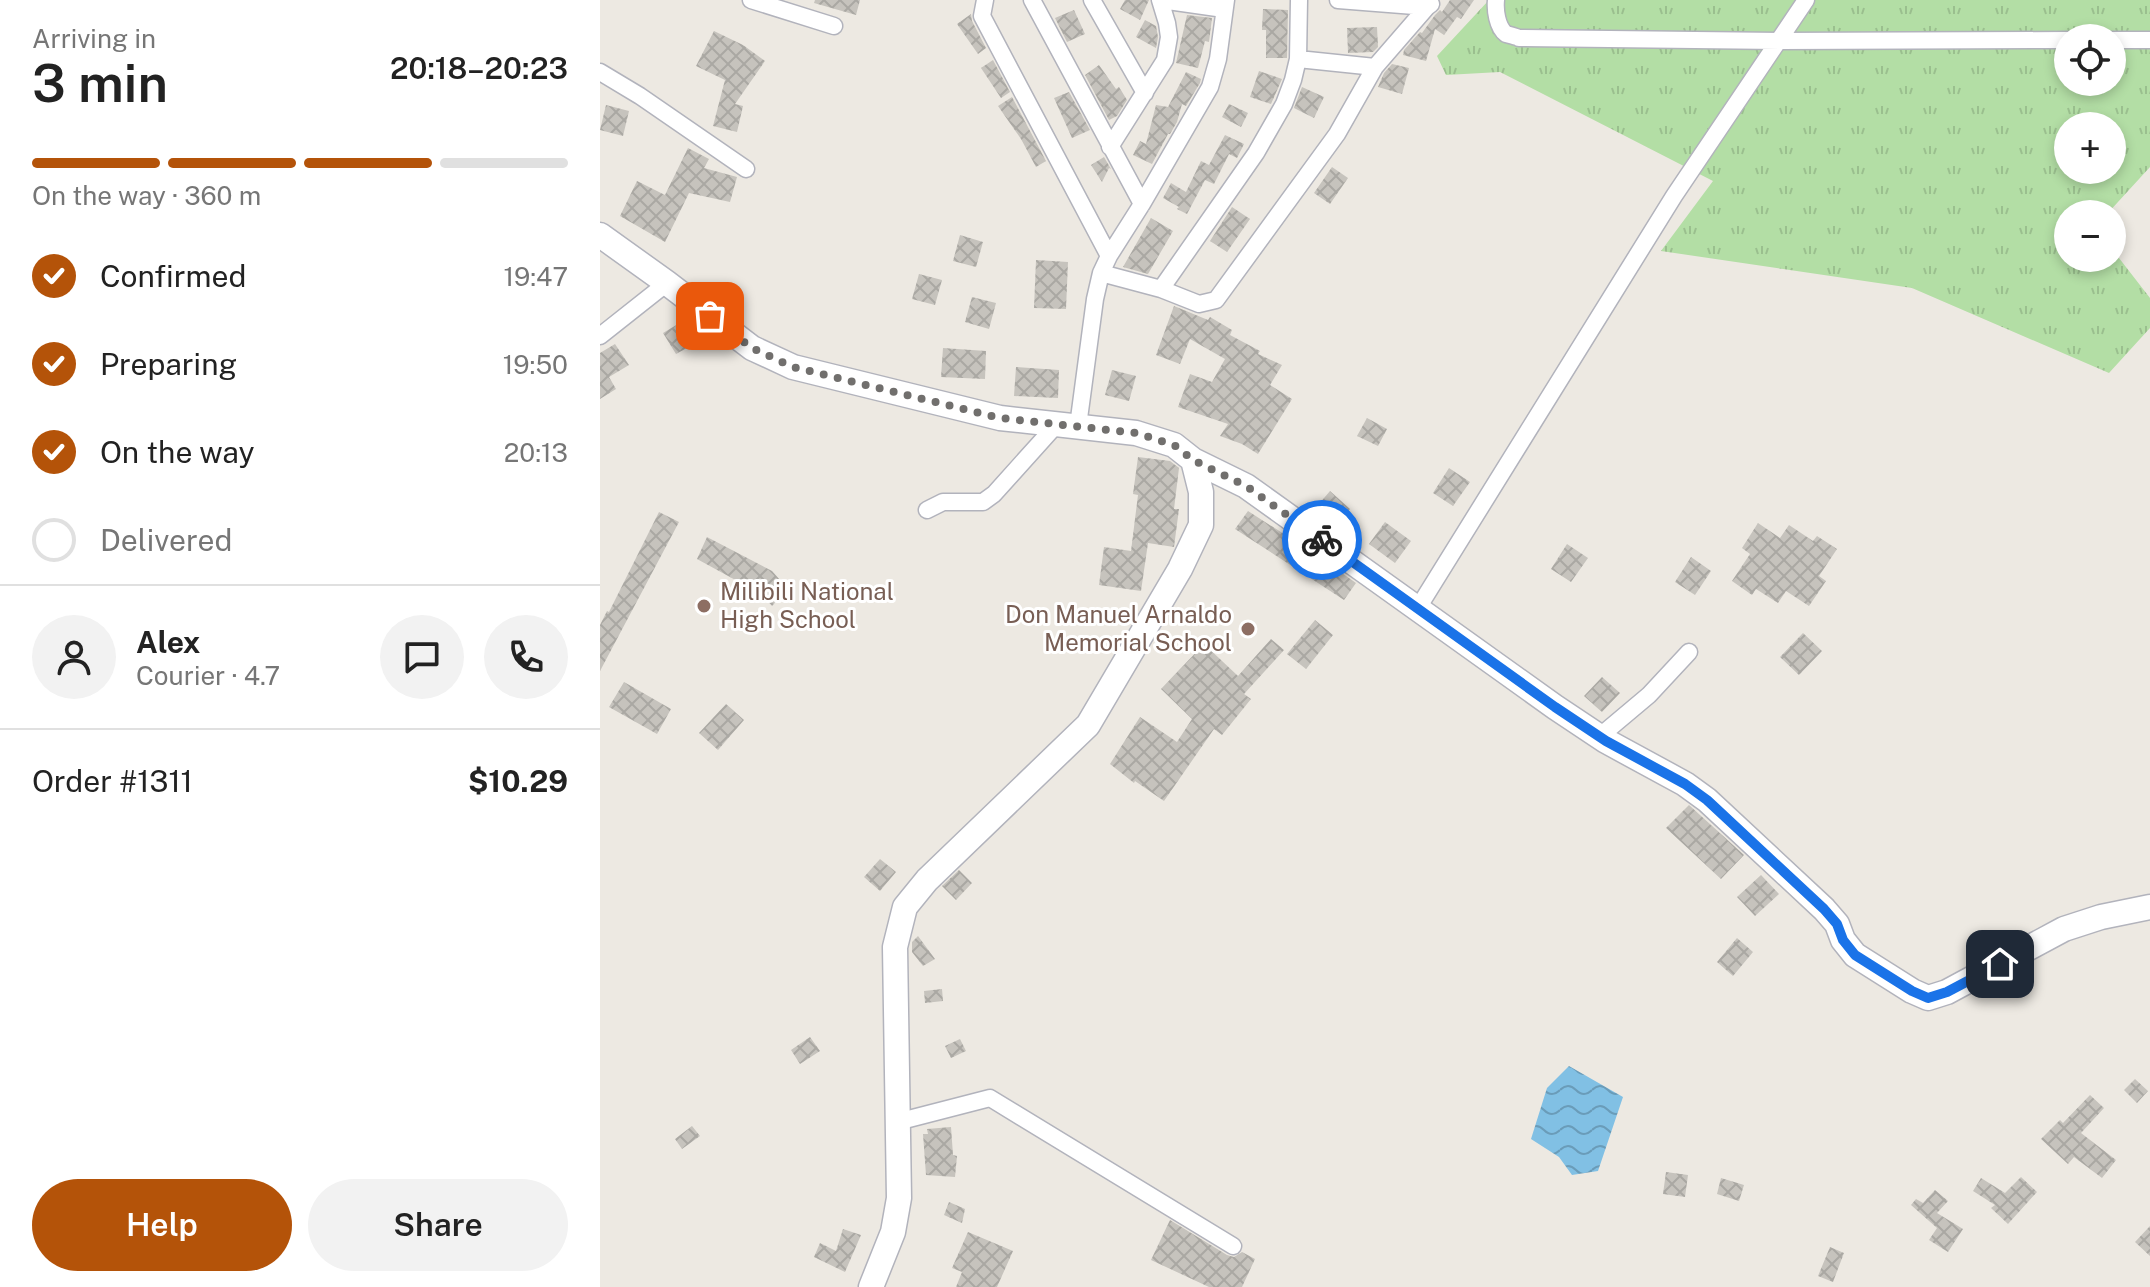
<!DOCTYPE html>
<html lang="en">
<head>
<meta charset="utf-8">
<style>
  body { margin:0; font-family:"Public Sans",sans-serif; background:#f2f2f2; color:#222; height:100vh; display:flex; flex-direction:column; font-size:30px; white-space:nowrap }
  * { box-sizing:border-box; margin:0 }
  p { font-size:26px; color:#767676 }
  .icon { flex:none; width:44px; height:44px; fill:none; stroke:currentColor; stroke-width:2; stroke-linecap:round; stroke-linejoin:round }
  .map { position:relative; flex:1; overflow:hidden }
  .panel { display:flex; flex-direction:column; background:#fff; width:600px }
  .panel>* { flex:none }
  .tools { position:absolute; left:1454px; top:24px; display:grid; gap:16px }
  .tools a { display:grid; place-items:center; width:72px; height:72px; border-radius:50%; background:#fff; box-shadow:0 4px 12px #0003; font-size:40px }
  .pin { position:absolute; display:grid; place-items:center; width:68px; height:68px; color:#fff; margin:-34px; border-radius:16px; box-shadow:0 4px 12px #0006 }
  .courier { position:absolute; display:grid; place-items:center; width:80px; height:80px; margin:-40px; border:6px solid #1a73e8; border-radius:50%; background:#fff; color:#222; box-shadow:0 2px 10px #0007 }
  .summary em { font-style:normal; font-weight:600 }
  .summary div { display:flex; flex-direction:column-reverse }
  .summary { display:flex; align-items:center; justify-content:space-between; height:136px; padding:0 32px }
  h1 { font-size:52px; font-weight:600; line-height:60px }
  .bar { display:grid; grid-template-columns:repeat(4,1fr); gap:12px 8px; align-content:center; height:96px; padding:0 32px }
  .bar i { height:10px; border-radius:6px; background:#e0e0e0 }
  .bar .current { background:#b45309 }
  .bar p { grid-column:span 4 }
  .line { display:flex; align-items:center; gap:20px; padding:0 32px; border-top:2px solid #e0e0e0 }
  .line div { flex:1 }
  .round { display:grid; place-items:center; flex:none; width:84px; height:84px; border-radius:42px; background:#f2f2f2 }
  ol { padding:0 32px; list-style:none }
  li { display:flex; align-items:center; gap:24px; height:88px }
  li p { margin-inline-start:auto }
  li .icon { padding:8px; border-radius:50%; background:#b45309; color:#fff; stroke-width:4 }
  li:last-child { color:#767676 }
  li i { width:44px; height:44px; border:4px solid #e0e0e0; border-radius:50% }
  .button { display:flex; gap:16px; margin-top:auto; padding:16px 32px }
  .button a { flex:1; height:92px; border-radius:48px; background:#b45309; color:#fff; font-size:32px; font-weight:600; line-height:92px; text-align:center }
  .button a+a { background:#f2f2f2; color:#222 }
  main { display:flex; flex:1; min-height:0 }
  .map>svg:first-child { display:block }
</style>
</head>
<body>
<main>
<section class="panel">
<div class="summary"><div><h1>3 min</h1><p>Arriving in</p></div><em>20:18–20:23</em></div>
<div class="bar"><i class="current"></i><i class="current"></i><i class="current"></i><i></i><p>On the way · 360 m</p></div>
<ol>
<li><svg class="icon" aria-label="check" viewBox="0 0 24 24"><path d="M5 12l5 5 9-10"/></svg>Confirmed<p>19:47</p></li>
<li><svg class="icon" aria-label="check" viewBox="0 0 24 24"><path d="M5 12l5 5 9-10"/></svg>Preparing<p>19:50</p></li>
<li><svg class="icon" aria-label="check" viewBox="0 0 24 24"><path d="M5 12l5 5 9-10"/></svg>On the way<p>20:13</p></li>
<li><i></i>Delivered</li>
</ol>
<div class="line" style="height:144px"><a class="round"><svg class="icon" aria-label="person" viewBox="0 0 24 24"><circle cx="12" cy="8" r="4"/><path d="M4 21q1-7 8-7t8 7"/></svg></a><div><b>Alex</b><p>Courier · 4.7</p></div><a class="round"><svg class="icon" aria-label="chat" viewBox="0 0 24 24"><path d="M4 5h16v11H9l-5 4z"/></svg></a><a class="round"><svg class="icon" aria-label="phone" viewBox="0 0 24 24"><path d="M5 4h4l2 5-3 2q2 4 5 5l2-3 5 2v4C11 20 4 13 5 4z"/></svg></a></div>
<div class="line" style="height:104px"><div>Order #1311</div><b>$10.29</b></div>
<div class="button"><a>Help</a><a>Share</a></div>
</section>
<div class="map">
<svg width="1550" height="1287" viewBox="0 0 1550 1287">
  <defs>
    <pattern id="grass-tufts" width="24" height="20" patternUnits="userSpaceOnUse" patternTransform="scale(2)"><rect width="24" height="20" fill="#b3dea5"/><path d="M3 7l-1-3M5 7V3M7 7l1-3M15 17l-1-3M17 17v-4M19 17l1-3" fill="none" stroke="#9abf8e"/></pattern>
    <pattern id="water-waves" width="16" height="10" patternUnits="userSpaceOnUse" patternTransform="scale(2)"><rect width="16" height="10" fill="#81c0e4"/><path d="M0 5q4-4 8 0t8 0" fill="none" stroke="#6a9cb9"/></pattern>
    <pattern id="building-cross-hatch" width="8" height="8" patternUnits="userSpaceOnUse" patternTransform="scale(2)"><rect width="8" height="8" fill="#c6c3bd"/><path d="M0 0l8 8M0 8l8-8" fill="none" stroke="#aaa8a3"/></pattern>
  </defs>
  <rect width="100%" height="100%" fill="#ede9e2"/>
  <path fill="url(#grass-tufts)" fill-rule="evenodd" d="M 889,0 L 1550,0 L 1550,167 L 1507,214 L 1468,214 L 1468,258 L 1512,258 L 1512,249 L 1550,298 L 1550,328 L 1509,373 L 1312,288 L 1061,251 L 1113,181 L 900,72 L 846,75 L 837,56 ZM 1468,38 L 1512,38 L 1512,82 L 1468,82 ZM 1468,126 L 1512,126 L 1512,170 L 1468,170 Z"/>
  <path fill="url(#water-waves)" d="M 969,1066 L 1023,1097 L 998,1171 L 972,1175 L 959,1157 L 931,1139 L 947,1088 Z"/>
  <path fill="url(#building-cross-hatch)" d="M 215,0 L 260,0 L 256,15 L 214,3 Z
    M 525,0 L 549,0 L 540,20 L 520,9 Z
    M 850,0 L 874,0 L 861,19 L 857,17 L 844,35 L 835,29 L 826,61 L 803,55 L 804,50 L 820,32 L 822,33 L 835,15 L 840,10 L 842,12 Z
    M 663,9 L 688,10 L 687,58 L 666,58 L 666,30 L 662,30 Z
    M 474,10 L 485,34 L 467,42 L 455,18 Z
    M 371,14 L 372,21 L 386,48 L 378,54 L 357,24 Z
    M 587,15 L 612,18 L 609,42 L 605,41 L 598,68 L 576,63 Z
    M 545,20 L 556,26 L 558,37 L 556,48 L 536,37 Z
    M 777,27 L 778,47 L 773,52 L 748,53 L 747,28 Z
    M 114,31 L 143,45 L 165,61 L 135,104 L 143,106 L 137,132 L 113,126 L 125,80 L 96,66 Z
    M 393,60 L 410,92 L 401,98 L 381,68 Z
    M 792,64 L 809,68 L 802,94 L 778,87 L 784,73 Z
    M 499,65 L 516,89 L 519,87 L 527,100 L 517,116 L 509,120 L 485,75 Z
    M 659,71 L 682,79 L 671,104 L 650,97 Z
    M 586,72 L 601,79 L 600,83 L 586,106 L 582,104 L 577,122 L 570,134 L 568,134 L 552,164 L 533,155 L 540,141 L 546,144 L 556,105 L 568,107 Z
    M 702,87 L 724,97 L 714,118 L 694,108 Z
    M 469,92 L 490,130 L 472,138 L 454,98 Z
    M 412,97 L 446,161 L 436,167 L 421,139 L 398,106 Z
    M 629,104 L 648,113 L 641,127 L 622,117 Z
    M 6,105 L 29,111 L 23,136 L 0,130 Z
    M 625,135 L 644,144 L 637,158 L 629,154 L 614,184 L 605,180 L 587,214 L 577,209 L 579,207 L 563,198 L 571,183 L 586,192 L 601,161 L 609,165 Z
    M 88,148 L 109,159 L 104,168 L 137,177 L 130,202 L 89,193 L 65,242 L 20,216 L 37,181 L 65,195 Z
    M 504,157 L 511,169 L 509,168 L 502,182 L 491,165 Z
    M 732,167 L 748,178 L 730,204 L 714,193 Z
    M 632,207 L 650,219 L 627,252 L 610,241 Z
    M 551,218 L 573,231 L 548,274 L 523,267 Z
    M 360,235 L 383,242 L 376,267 L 353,261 Z
    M 436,260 L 468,262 L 466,309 L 434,308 Z
    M 319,274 L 342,280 L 335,305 L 312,299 Z
    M 372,297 L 396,303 L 389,329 L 365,322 Z
    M 574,306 L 608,320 L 610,317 L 632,330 L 630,335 L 660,351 L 658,354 L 682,365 L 670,385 L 692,399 L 658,454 L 642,444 L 620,436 L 628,424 L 578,407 L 590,374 L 612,382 L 625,359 L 590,339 L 580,364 L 556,355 Z
    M 83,321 L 96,343 L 76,354 L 63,333 Z
    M 15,344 L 29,365 L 9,377 L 16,389 L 0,399 L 0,353 Z
    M 343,348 L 386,351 L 385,379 L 341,377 Z
    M 416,367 L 459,370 L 458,398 L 414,396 Z
    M 512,370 L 536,376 L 529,401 L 505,395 Z
    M 767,418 L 787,429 L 778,446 L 757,436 Z
    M 538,457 L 570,461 L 579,468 L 574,509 L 579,509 L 574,547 L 548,543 L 541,591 L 499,585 L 504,547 L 531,551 L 538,495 L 533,494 Z
    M 849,468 L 870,482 L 853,506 L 833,493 Z
    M 730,491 L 750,509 L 734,528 L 713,511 Z
    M 648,511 L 712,552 L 756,583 L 744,600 L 635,529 Z
    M 59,512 L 79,522 L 0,671 L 0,625 L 7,611 L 9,612 Z
    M 785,522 L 811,541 L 795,563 L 769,544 Z
    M 1158,523 L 1180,538 L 1189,525 L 1213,541 L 1217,536 L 1237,549 L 1219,576 L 1226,581 L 1209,606 L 1186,591 L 1178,603 L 1156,589 L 1152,595 L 1132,581 L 1150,554 L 1142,548 Z
    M 107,537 L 172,571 L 188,589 L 172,606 L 161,594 L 97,559 Z
    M 967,544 L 988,558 L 971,582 L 951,569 Z
    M 1091,557 L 1111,571 L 1095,595 L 1075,582 Z
    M 715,620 L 733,635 L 706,669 L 687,654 Z
    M 1203,633 L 1222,651 L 1199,675 L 1180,657 Z
    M 671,639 L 684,650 L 644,694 L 651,699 L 622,735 L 614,729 L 564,801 L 535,781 L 534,783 L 510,764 L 540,717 L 577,742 L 592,719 L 561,689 L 604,644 L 638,676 Z
    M 1002,677 L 1020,693 L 1002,712 L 984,696 Z
    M 24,682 L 71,709 L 57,734 L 9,707 Z
    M 126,704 L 144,720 L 118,750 L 99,733 Z
    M 1089,805 L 1144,855 L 1121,879 L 1066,828 Z
    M 280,859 L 296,872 L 280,891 L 264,877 Z
    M 359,870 L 372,883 L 356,900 L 342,886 Z
    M 1161,875 L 1179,894 L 1155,916 L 1137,897 Z
    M 318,936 L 335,959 L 323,966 L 312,952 L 312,942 Z
    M 1137,938 L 1153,952 L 1133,976 L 1117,962 Z
    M 342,989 L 343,1001 L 325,1003 L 324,991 Z
    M 210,1037 L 220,1051 L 200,1064 L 191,1050 Z
    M 360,1039 L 366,1051 L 351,1058 L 345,1046 Z
    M 1535,1079 L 1548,1091 L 1537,1103 L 1524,1090 Z
    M 1490,1095 L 1504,1108 L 1481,1133 L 1516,1160 L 1502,1178 L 1474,1157 L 1468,1164 L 1441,1139 L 1460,1120 L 1463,1123 Z
    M 92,1126 L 100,1136 L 82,1149 L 75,1139 Z
    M 351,1127 L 353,1155 L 357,1156 L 355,1177 L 326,1175 L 323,1134 L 328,1134 L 327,1129 Z
    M 1066,1172 L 1088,1175 L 1085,1197 L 1063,1194 Z
    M 1421,1177 L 1437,1192 L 1408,1224 L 1391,1208 L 1395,1205 L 1373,1191 L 1381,1178 L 1405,1193 Z
    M 1121,1178 L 1144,1185 L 1139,1201 L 1117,1194 Z
    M 1335,1190 L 1348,1201 L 1337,1213 L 1363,1229 L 1348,1252 L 1329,1240 L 1337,1228 L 1311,1205 L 1316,1199 L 1323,1203 Z
    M 349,1202 L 365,1209 L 362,1223 L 344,1215 Z
    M 570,1220 L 627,1255 L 634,1257 L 642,1252 L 655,1259 L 642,1287 L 609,1287 L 551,1260 Z
    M 1550,1226 L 1550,1256 L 1535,1242 Z
    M 243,1229 L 261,1235 L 245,1272 L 214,1257 L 220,1243 L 236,1251 Z
    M 368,1232 L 413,1251 L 397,1287 L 356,1287 L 362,1272 L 352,1268 Z
    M 1230,1247 L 1244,1253 L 1233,1282 L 1218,1276 Z"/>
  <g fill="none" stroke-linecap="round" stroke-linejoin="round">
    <defs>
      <path id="street" d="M 151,0 L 234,26
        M 385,0 L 382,16 L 509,256
        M 432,0 L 542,204
        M 492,0 L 545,93
        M 561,0 L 624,9
        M 738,0 L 827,7 L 831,4
        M 896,0 C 895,10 897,27 906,34 C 906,34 918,37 919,38 L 1180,41 L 1468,40
        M 1512,40 L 1550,40
        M 698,59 L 775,67
        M 0,72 L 40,96 L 146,169
        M 510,147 L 565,60 L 569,37 L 567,23 L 560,0
        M 501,273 L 561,289 L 599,304 L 616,300 L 737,134 L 775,67 L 827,7
        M 561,289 L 656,153 L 684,104 L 693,80 L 698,59 L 699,0
        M 0,336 L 67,283
        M 478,426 L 495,299 L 501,273 L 509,256 L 542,204 L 610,87 L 618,59 L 626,0
        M 327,510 L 343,502 L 383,502 L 394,494 L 457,424
        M 818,608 L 1074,196 L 1206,0
        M 999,737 L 1049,695 L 1089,652
        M 297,1122 L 390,1098 L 633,1246"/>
      <path id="secondary" d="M 0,235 L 67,283 L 152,348 L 193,367 L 400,418 L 536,433 L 574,445 L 593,460 L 646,486 L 955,707 L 1006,741 L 1085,784 L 1107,800 L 1224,909 L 1237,924 L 1243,940 L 1255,955 L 1312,991 L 1328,998 L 1347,992 L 1464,929 L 1501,917 L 1550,907
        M 271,1287 L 293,1232 L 299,1198 L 295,947 L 305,907 L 327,880 L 488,725 L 580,569 L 601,525 L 601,492 L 593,460"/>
    </defs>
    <use href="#street" stroke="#b2b3bc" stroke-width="19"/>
    <use href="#secondary" stroke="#b2b3bc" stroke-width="27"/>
    <use href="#street" stroke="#fff" stroke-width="16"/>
    <use href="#secondary" stroke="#fff" stroke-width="24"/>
  </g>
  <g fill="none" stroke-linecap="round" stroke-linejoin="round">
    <path stroke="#716f6d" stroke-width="8" stroke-dasharray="0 14.4" d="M 110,316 L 152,348 L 193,367 L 400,418 L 536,433 L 574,445 L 593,460 L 646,486 L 722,540"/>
    <path stroke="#1a73e8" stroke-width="10" d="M 722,540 L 955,707 L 1006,741 L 1085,784 L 1107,800 L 1224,909 L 1237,924 L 1243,940 L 1255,955 L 1312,991 L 1328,998 L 1347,992 L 1400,964"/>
  </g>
  <g fill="#8d6e63" stroke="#fff" stroke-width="3">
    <circle cx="104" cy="606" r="8"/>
    <circle cx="648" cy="629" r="8"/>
  </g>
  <g text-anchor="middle" stroke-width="6" stroke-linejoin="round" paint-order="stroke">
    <g font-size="24" fill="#785e54" stroke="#fff" text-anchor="start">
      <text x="120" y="600">Milibili National<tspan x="120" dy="28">High School</tspan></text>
      <text x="632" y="623" text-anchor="end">Don Manuel Arnaldo<tspan x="632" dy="28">Memorial School</tspan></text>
    </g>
  </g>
</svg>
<div class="tools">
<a><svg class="icon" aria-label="locate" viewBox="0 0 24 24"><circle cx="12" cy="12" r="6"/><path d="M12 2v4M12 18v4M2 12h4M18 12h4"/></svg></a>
<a>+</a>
<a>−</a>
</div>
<div class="pin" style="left:110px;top:316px;background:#ea580c"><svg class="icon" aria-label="bag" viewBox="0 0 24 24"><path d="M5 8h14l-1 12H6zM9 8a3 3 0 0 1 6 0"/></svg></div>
<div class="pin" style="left:1400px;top:964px;background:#1f2937"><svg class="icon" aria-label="home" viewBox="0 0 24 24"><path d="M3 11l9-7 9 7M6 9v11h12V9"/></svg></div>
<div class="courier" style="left:722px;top:540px"><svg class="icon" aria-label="bike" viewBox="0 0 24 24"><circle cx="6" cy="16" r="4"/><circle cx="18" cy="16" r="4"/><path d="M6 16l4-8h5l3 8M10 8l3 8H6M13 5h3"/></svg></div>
</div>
</main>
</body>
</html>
